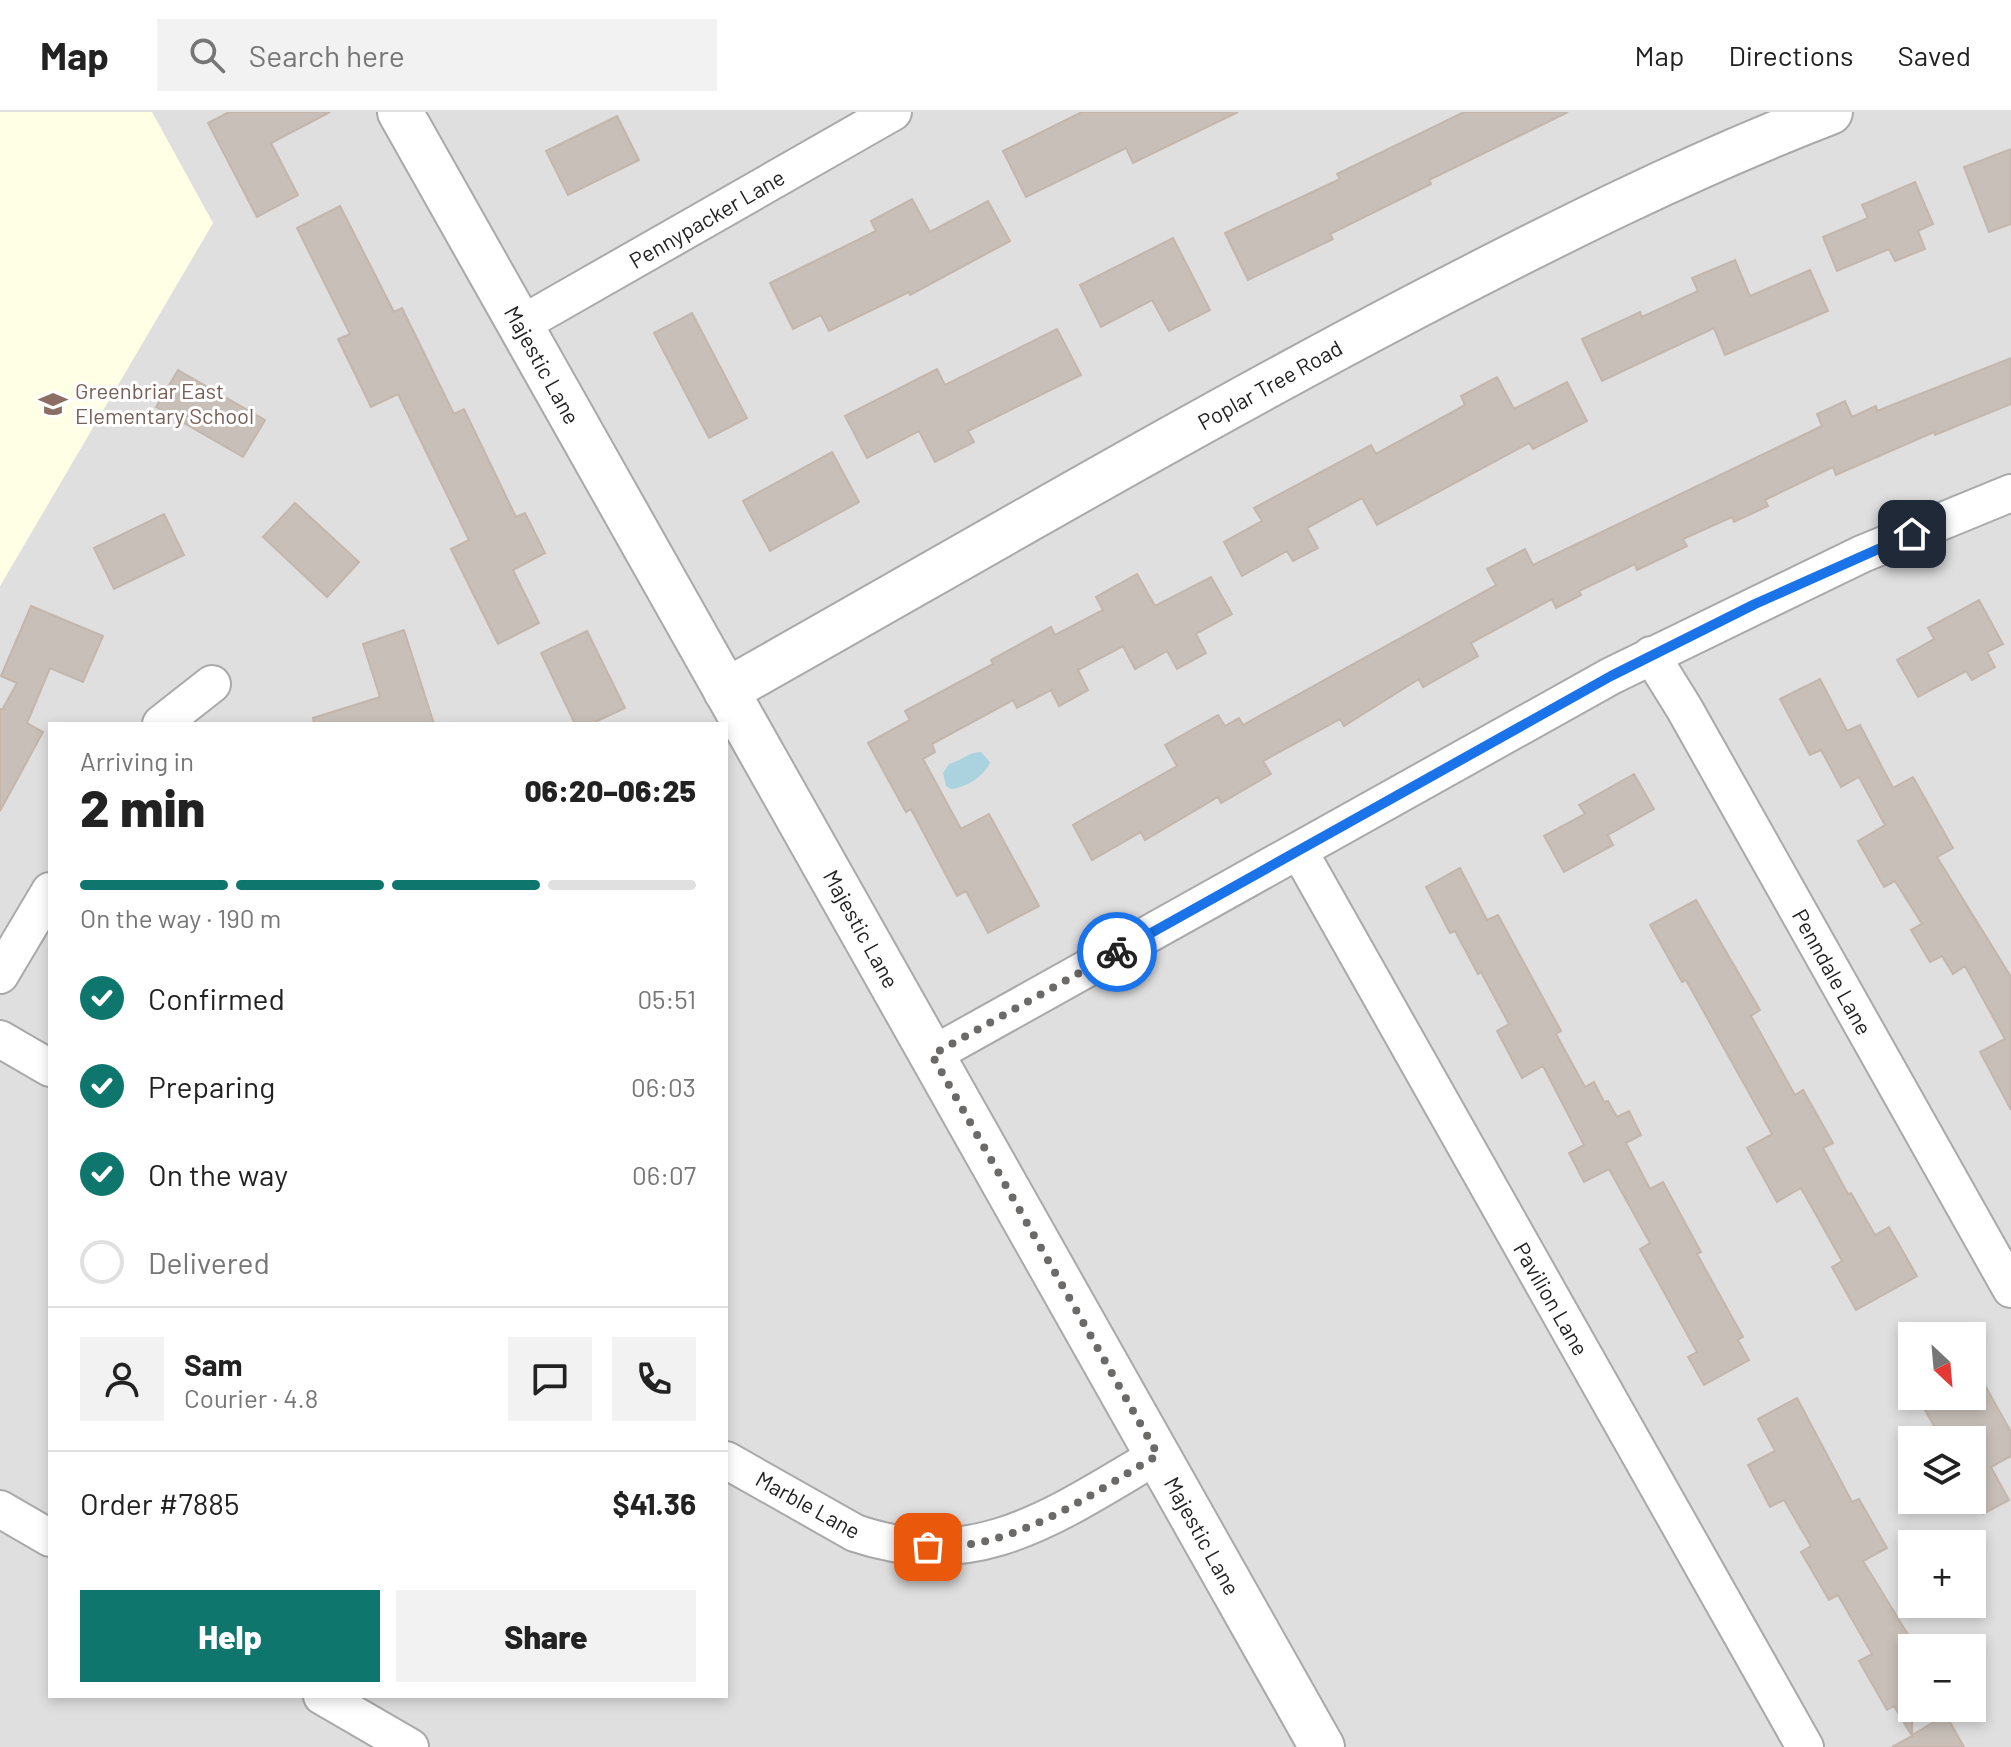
<!DOCTYPE html>
<html lang="en">
<head>
<meta charset="utf-8">
<style>
  body { margin:0; font-family:Barlow,sans-serif; background:#f2f2f2; color:#222; height:100vh; display:flex; flex-direction:column; font-size:30px; white-space:nowrap }
  * { box-sizing:border-box; margin:0 }
  p { font-size:26px; color:#767676 }
  .icon { flex:none; width:44px; height:44px; fill:none; stroke:currentColor; stroke-width:2; stroke-linecap:round; stroke-linejoin:round }
  .map { position:relative; flex:1; overflow:hidden }
  .panel { position:absolute; left:48px; top:610px; width:680px; height:976px; display:flex; flex-direction:column; background:#fff; border-radius:0px; box-shadow:0 4px 12px #0003 }
  .panel>* { flex:none }
  .needle { width:52px; rotate:154deg }
  .controls { position:absolute; left:1898px; top:1210px; display:grid; gap:16px }
  .controls a { display:grid; place-items:center; width:88px; height:88px; border-radius:0px; background:#fff; box-shadow:0 4px 12px #0003; font-size:40px }
  .pin { position:absolute; display:grid; place-items:center; width:68px; height:68px; color:#fff; margin:-34px; border-radius:16px; box-shadow:0 4px 12px #0006 }
  .courier { position:absolute; display:grid; place-items:center; width:80px; height:80px; margin:-40px; border:6px solid #1a73e8; border-radius:50%; background:#fff; color:#222; box-shadow:0 2px 10px #0007 }
  .headline em { font-style:normal; font-weight:800 }
  .headline div { display:flex; flex-direction:column-reverse }
  .headline { display:flex; align-items:center; justify-content:space-between; height:136px; padding:0 32px }
  h1 { font-size:52px; font-weight:800; line-height:60px }
  .bar { display:grid; grid-template-columns:repeat(4,1fr); gap:12px 8px; align-content:center; height:96px; padding:0 32px }
  .bar i { height:10px; border-radius:6px; background:#e0e0e0 }
  .bar .current { background:#0f766e }
  .bar p { grid-column:span 4 }
  .line { display:flex; align-items:center; gap:20px; padding:0 32px; border-top:2px solid #e0e0e0 }
  .line div { flex:1 }
  .round { display:grid; place-items:center; flex:none; width:84px; height:84px; border-radius:0px; background:#f2f2f2 }
  ol { padding:0 32px; list-style:none }
  li { display:flex; align-items:center; gap:24px; height:88px }
  li p { margin-inline-start:auto }
  li .icon { padding:8px; border-radius:50%; background:#0f766e; color:#fff; stroke-width:4 }
  li:last-child { color:#767676 }
  li i { width:44px; height:44px; border:4px solid #e0e0e0; border-radius:50% }
  .action { display:flex; gap:16px; margin-top:auto; padding:16px 32px }
  .action a { flex:1; height:92px; border-radius:0px; background:#0f766e; color:#fff; font-size:32px; font-weight:800; line-height:92px; text-align:center }
  .action a+a { background:#f2f2f2; color:#222 }
  header { display:flex; align-items:center; gap:48px; box-sizing:border-box; height:112px; padding:0 40px; background:#fff; border-bottom:2px solid #e0e0e0 }
  header strong { font-size:38px }
  nav { display:flex; gap:44px; margin-inline-start:auto; font-size:28px }
  .search { width:560px; height:72px; background:#f2f2f2; display:flex; align-items:center; gap:20px; box-sizing:border-box; padding:0 28px; border-radius:0px; color:#767676; font-size:30px }
  .map>svg:first-child { display:block }
</style>
</head>
<body>
<header>
<strong>Map</strong>
<div class="search"><svg class="icon" aria-label="search" viewBox="0 0 24 24"><circle cx="10" cy="10" r="6"/><path d="M15 15l6 6"/></svg>Search here</div>
<nav><a>Map</a><a>Directions</a><a>Saved</a></nav>
</header>
<div class="map">
<svg width="2011" height="1635" viewBox="0 0 2011 1635">
  <rect width="100%" height="100%" fill="#f2efe9"/>
  <path fill="#e0dfdf" fill-rule="evenodd" d="M 141,0 L 2011,0 L 2011,1635 L 0,1635 L 0,474 L 213,111 ZM 50,612 L 726,612 L 726,1584 L 50,1584 ZM 1912,1224 L 1972,1224 L 1972,1284 L 1912,1284 ZM 1912,1328 L 1972,1328 L 1972,1388 L 1912,1388 ZM 1912,1432 L 1972,1432 L 1972,1492 L 1912,1492 ZM 1912,1536 L 1972,1536 L 1972,1596 L 1912,1596 Z"/>
  <path fill="#ffffe5" d="M 0,0 L 152,0 L 213,111 L 0,474 Z"/>
  <path fill="#aad3df" d="M 981,640 L 990,650 C 986,663 964,677 951,677 L 946,674 L 943,661 L 949,652 C 961,649 968,640 981,640 Z"/>
  <path fill="#c7bfb8" stroke="#c4b6ab" stroke-width="2" d="M 229,0 L 330,0 L 271,31 L 298,83 L 257,105 L 208,11 Z
    M 1082,0 L 1238,0 L 1133,51 L 1126,36 L 1026,85 L 1003,39 Z
    M 1464,0 L 1568,0 L 1429,68 L 1431,72 L 1330,122 L 1333,127 L 1248,168 L 1225,121 L 1340,67 L 1337,62 Z
    M 617,4 L 639,48 L 568,83 L 546,39 Z
    M 2011,37 L 2011,112 L 1989,120 L 1964,55 Z
    M 1915,70 L 1933,112 L 1918,119 L 1925,137 L 1895,149 L 1889,137 L 1837,159 L 1823,125 L 1868,106 L 1862,93 Z
    M 912,87 L 930,120 L 988,89 L 1010,129 L 910,183 L 909,180 L 829,219 L 821,203 L 793,217 L 770,171 L 876,119 L 871,109 Z
    M 340,94 L 394,200 L 402,196 L 454,302 L 464,297 L 516,405 L 525,401 L 545,441 L 513,458 L 539,511 L 498,532 L 451,437 L 469,428 L 398,282 L 371,295 L 338,227 L 350,222 L 297,116 Z
    M 1173,126 L 1210,198 L 1169,219 L 1152,188 L 1101,215 L 1080,173 Z
    M 1735,148 L 1750,184 L 1810,158 L 1828,199 L 1725,243 L 1714,216 L 1602,269 L 1582,227 L 1640,200 L 1642,205 L 1698,179 L 1692,166 Z
    M 692,201 L 747,306 L 709,326 L 654,221 Z
    M 1057,217 L 1081,263 L 968,319 L 974,330 L 935,350 L 919,319 L 867,346 L 845,304 L 937,257 L 945,273 Z
    M 2011,246 L 2011,292 L 1935,323 L 1934,320 L 1836,363 L 1833,355 L 1765,388 L 1768,394 L 1734,410 L 1732,405 L 1683,427 L 1687,434 L 1637,458 L 1635,452 L 1579,479 L 1581,483 L 1556,496 L 1552,487 L 1471,531 L 1478,544 L 1423,575 L 1419,567 L 1344,614 L 1340,607 L 1263,649 L 1271,662 L 1221,691 L 1218,685 L 1145,728 L 1141,720 L 1092,748 L 1073,713 L 1177,654 L 1165,633 L 1218,603 L 1225,614 L 1239,606 L 1243,613 L 1496,473 L 1487,457 L 1525,437 L 1533,453 L 1822,314 L 1817,302 L 1845,289 L 1852,305 L 1876,294 L 1877,299 Z
    M 178,258 L 265,308 L 243,345 L 156,295 Z
    M 1497,265 L 1514,297 L 1567,270 L 1587,309 L 1533,337 L 1529,331 L 1377,413 L 1362,386 L 1307,416 L 1318,436 L 1293,449 L 1287,439 L 1242,464 L 1224,430 L 1262,409 L 1254,396 L 1371,333 L 1376,342 L 1465,293 L 1461,284 Z
    M 832,340 L 859,390 L 770,439 L 743,389 Z
    M 295,391 L 359,450 L 327,485 L 263,425 Z
    M 164,402 L 184,443 L 114,477 L 94,436 Z
    M 1137,462 L 1155,494 L 1211,465 L 1232,502 L 1196,522 L 1206,541 L 1177,557 L 1167,539 L 1135,557 L 1123,534 L 1078,558 L 1088,578 L 1059,594 L 1051,578 L 1017,596 L 1013,588 L 932,632 L 935,640 L 923,647 L 961,717 L 989,702 L 1039,794 L 988,821 L 966,779 L 957,784 L 911,697 L 906,700 L 868,631 L 910,608 L 905,599 L 993,552 L 991,548 L 1051,515 L 1055,523 L 1103,498 L 1096,485 Z
    M 1979,488 L 2003,532 L 1987,540 L 1995,555 L 1972,568 L 1966,559 L 1918,585 L 1897,548 L 1934,527 L 1928,516 Z
    M 31,494 L 103,524 L 83,570 L 50,556 L 27,611 L 43,620 L 0,699 L 0,597 L 2,598 L 17,571 L 1,564 Z
    M 404,518 L 434,612 L 314,612 L 313,606 L 380,585 L 363,532 Z
    M 587,519 L 625,596 L 591,612 L 575,612 L 541,541 Z
    M 1820,567 L 1847,619 L 1860,613 L 1893,676 L 1913,665 L 1953,736 L 1937,745 L 2011,865 L 2011,998 L 1980,940 L 2005,927 L 1965,854 L 1953,862 L 1942,844 L 1930,850 L 1911,818 L 1922,812 L 1895,769 L 1884,775 L 1858,729 L 1885,713 L 1859,665 L 1841,675 L 1821,638 L 1810,643 L 1780,587 Z
    M 1634,662 L 1654,697 L 1608,723 L 1613,733 L 1564,760 L 1544,724 L 1585,702 L 1579,693 Z
    M 1460,756 L 1487,808 L 1498,803 L 1561,919 L 1556,922 L 1585,975 L 1594,970 L 1604,990 L 1608,989 L 1617,1005 L 1629,999 L 1641,1023 L 1626,1031 L 1650,1077 L 1663,1070 L 1701,1140 L 1697,1142 L 1743,1225 L 1738,1228 L 1749,1248 L 1704,1273 L 1688,1245 L 1697,1240 L 1640,1137 L 1650,1131 L 1609,1057 L 1584,1070 L 1569,1041 L 1584,1033 L 1543,954 L 1522,966 L 1497,919 L 1509,912 L 1481,860 L 1478,862 L 1455,819 L 1450,821 L 1426,775 Z
    M 1696,788 L 1760,898 L 1751,904 L 1795,983 L 1803,978 L 1833,1031 L 1823,1036 L 1848,1082 L 1851,1081 L 1875,1123 L 1889,1115 L 1917,1164 L 1856,1198 L 1832,1155 L 1842,1149 L 1801,1076 L 1777,1090 L 1747,1036 L 1772,1022 L 1686,868 L 1682,870 L 1650,813 Z
    M 1972,1250 L 2011,1320 L 2011,1344 L 1991,1355 L 2009,1388 L 1983,1402 L 1972,1382 L 1972,1328 L 1942,1328 L 1917,1284 L 1972,1285 Z
    M 1797,1286 L 1852,1390 L 1859,1387 L 1887,1436 L 1863,1449 L 1912,1529 L 1912,1623 L 1946,1603 L 1964,1635 L 1892,1635 L 1912,1624 L 1894,1594 L 1887,1598 L 1859,1549 L 1872,1542 L 1838,1483 L 1829,1488 L 1801,1440 L 1811,1434 L 1784,1388 L 1770,1395 L 1748,1353 L 1775,1339 L 1758,1307 Z"/>
  <g fill="none" stroke-linecap="round" stroke-linejoin="round">
    <defs>
      <path id="minor" d="M 520,213 L 893,0
        M 1651,543 L 1684,596 L 2011,1177
        M 161,612 L 212,572
        M 1299,739 L 1805,1635
        M 0,863 L 50,779
        M 0,927 L 50,956
        M 932,943 L 1611,564 L 1862,442 L 2011,381
        M 726,1348 L 855,1421 C 977,1463 1057,1402 1158,1343
        M 0,1397 L 50,1426
        M 322,1584 L 410,1635"/>
      <path id="tertiary" d="M 400,0 L 1322,1635
        M 726,579 C 955,450 1183,316 1416,194 C 1551,124 1687,55 1830,0"/>
    </defs>
    <use href="#minor" stroke="#a9a9a9" stroke-width="40"/>
    <use href="#tertiary" stroke="#a9a9a9" stroke-width="48"/>
    <use href="#minor" stroke="#fff" stroke-width="36"/>
    <use href="#tertiary" stroke="#fff" stroke-width="44"/>
  </g>
  <g fill="none" stroke-linecap="round" stroke-linejoin="round">
    <path stroke="#6b6a68" stroke-width="8" stroke-dasharray="0 14.4" d="M 928,1435 C 1015,1438 1086,1385 1158,1343 L 932,943 L 1117,840"/>
    <path stroke="#1a73e8" stroke-width="10" d="M 1117,840 L 1611,564 L 1755,492 L 1912,422"/>
  </g>
  <defs>
    <symbol id="school-bare" viewBox="-9 -9 18 18"><path d="M0-5L7-2L0 1L-7-2ZM-4 1L0 2.5L4 1V4Q0 6-4 4Z" fill="#8d6e63" stroke="#fff" stroke-width="2.5" paint-order="stroke"/></symbol>
  </defs>
  <g fill-rule="evenodd">
    <use href="#school-bare" x="33" y="272" width="40" height="40"/>
  </g>
  <g text-anchor="middle" stroke-width="6" stroke-linejoin="round" paint-order="stroke">
    <g font-size="22" fill="#222" stroke="#fff">
      <text transform="translate(707 107) rotate(-30)" y="8">Pennypacker Lane</text>
      <text transform="translate(542 253) rotate(61)" y="8">Majestic Lane</text>
      <text transform="translate(1270 273) rotate(-29)" y="8">Poplar Tree Road</text>
      <text transform="translate(861 817) rotate(61)" y="8">Majestic Lane</text>
      <text transform="translate(1832 860) rotate(61)" y="8">Penndale Lane</text>
      <text transform="translate(1551 1187) rotate(60)" y="8">Pavilion Lane</text>
      <text transform="translate(808 1393) rotate(29)" y="8">Marble Lane</text>
      <text transform="translate(1202 1424) rotate(61)" y="8">Majestic Lane</text>
    </g>
    <g font-size="22" fill="#785e54" stroke="#fff" text-anchor="start">
      <text x="75" y="287">Greenbriar East<tspan x="75" dy="25">Elementary School</tspan></text>
    </g>
  </g>
</svg>
<div class="controls">
<a><svg class="needle" viewBox="-14 -14 28 28"><path d="M0-13l5 13h-10z" fill="#e53935"/><path d="M0 13l5-13h-10z" fill="#767676"/></svg></a>
<a><svg class="icon" aria-label="layers" viewBox="0 0 24 24"><path d="M12 4l9 5-9 5-9-5zM3 14l9 5 9-5"/></svg></a>
<a>+</a>
<a>−</a>
</div>
<div class="pin" style="left:928px;top:1435px;background:#ea580c"><svg class="icon" aria-label="bag" viewBox="0 0 24 24"><path d="M5 8h14l-1 12H6zM9 8a3 3 0 0 1 6 0"/></svg></div>
<div class="pin" style="left:1912px;top:422px;background:#1f2937"><svg class="icon" aria-label="home" viewBox="0 0 24 24"><path d="M3 11l9-7 9 7M6 9v11h12V9"/></svg></div>
<div class="courier" style="left:1117px;top:840px"><svg class="icon" aria-label="bike" viewBox="0 0 24 24"><circle cx="6" cy="16" r="4"/><circle cx="18" cy="16" r="4"/><path d="M6 16l4-8h5l3 8M10 8l3 8H6M13 5h3"/></svg></div>
<section class="panel">
<div class="headline"><div><h1>2 min</h1><p>Arriving in</p></div><em>06:20–06:25</em></div>
<div class="bar"><i class="current"></i><i class="current"></i><i class="current"></i><i></i><p>On the way · 190 m</p></div>
<ol>
<li><svg class="icon" aria-label="check" viewBox="0 0 24 24"><path d="M5 12l5 5 9-10"/></svg>Confirmed<p>05:51</p></li>
<li><svg class="icon" aria-label="check" viewBox="0 0 24 24"><path d="M5 12l5 5 9-10"/></svg>Preparing<p>06:03</p></li>
<li><svg class="icon" aria-label="check" viewBox="0 0 24 24"><path d="M5 12l5 5 9-10"/></svg>On the way<p>06:07</p></li>
<li><i></i>Delivered</li>
</ol>
<div class="line" style="height:144px"><a class="round"><svg class="icon" aria-label="person" viewBox="0 0 24 24"><circle cx="12" cy="8" r="4"/><path d="M4 21q1-7 8-7t8 7"/></svg></a><div><b>Sam</b><p>Courier · 4.8</p></div><a class="round"><svg class="icon" aria-label="chat" viewBox="0 0 24 24"><path d="M4 5h16v11H9l-5 4z"/></svg></a><a class="round"><svg class="icon" aria-label="phone" viewBox="0 0 24 24"><path d="M5 4h4l2 5-3 2q2 4 5 5l2-3 5 2v4C11 20 4 13 5 4z"/></svg></a></div>
<div class="line" style="height:104px"><div>Order #7885</div><b>$41.36</b></div>
<div class="action"><a>Help</a><a>Share</a></div>
</section>
</div>
</body>
</html>
